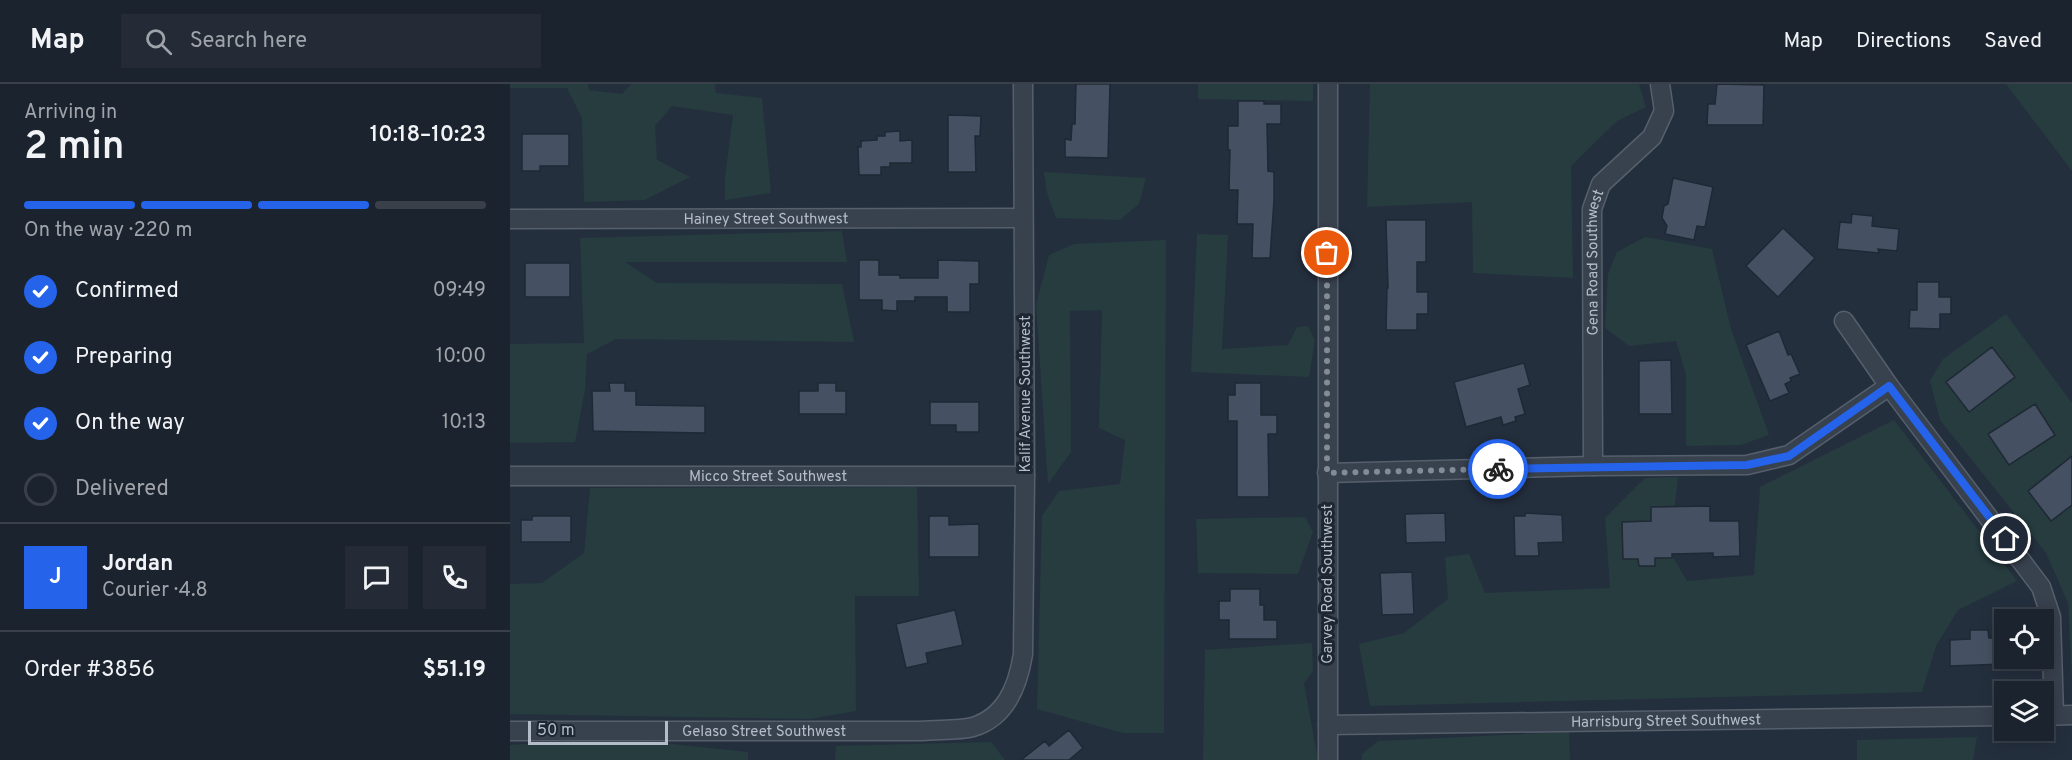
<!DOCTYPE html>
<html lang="en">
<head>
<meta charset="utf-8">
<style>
  body { margin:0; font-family:Overpass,sans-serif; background:#242b36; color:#f1f3f6; height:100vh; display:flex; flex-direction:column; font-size:22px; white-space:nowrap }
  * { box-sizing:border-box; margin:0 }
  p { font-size:20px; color:#a0a4aa }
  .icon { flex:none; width:33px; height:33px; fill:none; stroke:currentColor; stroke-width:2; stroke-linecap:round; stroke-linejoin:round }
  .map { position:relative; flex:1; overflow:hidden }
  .panel { display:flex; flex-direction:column; background:#1b232e; width:510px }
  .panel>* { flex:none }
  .buttons { position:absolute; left:1484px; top:525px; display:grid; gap:12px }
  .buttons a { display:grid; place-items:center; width:60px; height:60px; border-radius:0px; background:#1b232e; box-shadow:0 3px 15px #0003,0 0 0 2px #39404a; font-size:30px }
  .scale { position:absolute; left:18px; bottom:15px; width:140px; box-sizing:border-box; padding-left:6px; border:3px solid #b4bcc9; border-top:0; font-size:16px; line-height:21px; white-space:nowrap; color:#b4bcc9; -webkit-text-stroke:4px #1d2633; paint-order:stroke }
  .pin { position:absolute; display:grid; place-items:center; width:51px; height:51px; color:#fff; margin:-26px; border:3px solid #fff; border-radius:50%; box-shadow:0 2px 6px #0007 }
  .courier { position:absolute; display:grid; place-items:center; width:60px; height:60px; margin:-30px; border:4px solid #2563eb; border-radius:50%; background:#fff; color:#222; box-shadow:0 2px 8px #0007 }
  .overview em { font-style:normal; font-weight:600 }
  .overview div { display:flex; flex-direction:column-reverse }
  .overview { display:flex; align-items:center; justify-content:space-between; height:102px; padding:0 24px }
  h1 { font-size:39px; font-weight:600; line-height:45px }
  .bar { display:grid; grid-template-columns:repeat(4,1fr); gap:9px 6px; align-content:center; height:72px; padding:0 24px }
  .bar i { height:8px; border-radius:4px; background:#39404a }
  .bar .on { background:#2563eb }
  .bar p { grid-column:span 4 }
  .line { display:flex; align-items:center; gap:15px; padding:0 24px; border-top:2px solid #39404a }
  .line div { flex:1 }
  .round { display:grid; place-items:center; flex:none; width:63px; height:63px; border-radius:0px; background:#242b36 }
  ol { padding:0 24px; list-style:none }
  li { display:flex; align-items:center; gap:18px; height:66px }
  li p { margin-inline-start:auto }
  li .icon { padding:6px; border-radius:50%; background:#2563eb; color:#fff; stroke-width:4 }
  li:last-child { color:#a0a4aa }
  li i { width:33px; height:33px; border:3px solid #39404a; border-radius:50% }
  header { display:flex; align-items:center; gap:36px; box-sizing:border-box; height:84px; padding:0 30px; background:#1b232e; border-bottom:2px solid #39404a }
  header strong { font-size:28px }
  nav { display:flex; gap:33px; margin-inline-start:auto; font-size:21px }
  .search { width:420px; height:54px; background:#242b36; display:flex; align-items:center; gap:15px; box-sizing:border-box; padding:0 21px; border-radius:0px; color:#a0a4aa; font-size:22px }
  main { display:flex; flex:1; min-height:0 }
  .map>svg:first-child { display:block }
</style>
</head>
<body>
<header>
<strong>Map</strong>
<div class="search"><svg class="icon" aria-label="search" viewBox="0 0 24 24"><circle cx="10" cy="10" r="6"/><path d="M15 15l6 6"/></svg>Search here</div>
<nav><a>Map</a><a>Directions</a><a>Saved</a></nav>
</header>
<main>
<section class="panel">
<div class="overview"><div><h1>2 min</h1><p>Arriving in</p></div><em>10:18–10:23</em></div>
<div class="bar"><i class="on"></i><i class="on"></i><i class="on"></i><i></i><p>On the way · 220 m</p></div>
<ol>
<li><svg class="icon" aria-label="check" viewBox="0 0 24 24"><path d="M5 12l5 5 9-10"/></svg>Confirmed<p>09:49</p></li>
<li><svg class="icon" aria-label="check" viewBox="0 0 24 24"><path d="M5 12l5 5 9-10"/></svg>Preparing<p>10:00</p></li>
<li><svg class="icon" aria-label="check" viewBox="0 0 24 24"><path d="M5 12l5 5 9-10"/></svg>On the way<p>10:13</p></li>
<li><i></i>Delivered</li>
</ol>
<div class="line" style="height:108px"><b class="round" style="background:#2563eb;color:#fff">J</b><div><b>Jordan</b><p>Courier · 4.8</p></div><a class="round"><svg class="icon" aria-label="chat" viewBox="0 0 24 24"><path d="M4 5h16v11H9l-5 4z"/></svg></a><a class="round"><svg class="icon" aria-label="phone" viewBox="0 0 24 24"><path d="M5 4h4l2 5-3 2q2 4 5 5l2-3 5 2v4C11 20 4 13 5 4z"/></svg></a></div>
<div class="line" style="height:78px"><div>Order #3856</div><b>$51.19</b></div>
</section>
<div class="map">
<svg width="1562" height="676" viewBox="0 0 1562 676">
  <rect width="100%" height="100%" fill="#242f3e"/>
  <path fill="#263c3f" d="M 0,0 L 78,0 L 79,6 L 112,10 L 121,0 L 205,0 L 206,9 L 252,14 L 261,109 L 215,116 L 215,93 L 223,31 L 162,22 L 145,42 L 147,76 L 180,93 L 135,116 L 74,118 L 72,34 L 57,4 L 0,4 Z
    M 688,0 L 803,0 L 803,17 L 688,15 Z
    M 860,0 L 1129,0 L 1136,23 L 1107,37 L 1061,82 L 1063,194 L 963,189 L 962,118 L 857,123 Z
    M 1496,0 L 1562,0 L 1562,87 Z
    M 534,88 L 636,94 L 629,120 L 610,136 L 546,134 L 537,109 Z
    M 332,147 L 337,178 L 115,178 L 147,199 L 332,200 L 344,258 L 106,255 L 77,270 L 75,306 L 65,358 L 0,359 L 0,260 L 74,259 L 70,154 Z
    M 687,150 L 718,151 L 712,265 L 778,261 L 787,243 L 798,242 L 805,256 L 799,293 L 681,288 Z
    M 1135,153 L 1202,165 L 1221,245 L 1259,351 L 1231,361 L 1176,362 L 1176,291 L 1166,257 L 1119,262 L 1095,244 L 1098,190 L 1107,168 Z
    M 656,156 L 654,649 L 613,649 L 527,625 L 532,432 L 549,407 L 610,400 L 615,356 L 589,344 L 592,226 L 560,227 L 561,368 L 538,400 L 526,221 L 539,171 L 564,160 Z
    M 1496,230 L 1562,319 L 1562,595 L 1558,519 L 1536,469 L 1430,336 L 1420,297 L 1433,275 Z
    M 1384,336 L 1507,497 L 1448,526 L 1426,562 L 1412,608 L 860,622 L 849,560 L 894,549 L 938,515 L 935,473 L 959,470 L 975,509 L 1100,504 L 1095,434 L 1135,394 L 1168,393 L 1160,468 L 1177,497 L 1244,491 L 1250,403 Z
    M 407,403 L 409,512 L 345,512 L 346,627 L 300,635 L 0,630 L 0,500 L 32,499 L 74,469 L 80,404 Z
    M 795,433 L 803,448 L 788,490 L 688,489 L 686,435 Z
    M 802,559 L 803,587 L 794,599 L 808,676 L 693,676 L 695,566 Z
    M 1059,648 L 1060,676 L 852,676 L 852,670 L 868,657 Z
    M 1467,653 L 1463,676 L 1347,676 L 1347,656 Z
    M 106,654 L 238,668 L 238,676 L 0,676 L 0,661 Z
    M 481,658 L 495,676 L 325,676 L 326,662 Z"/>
  <path fill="#455162" stroke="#1f2835" stroke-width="1.5" d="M 566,0 L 600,0 L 598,74 L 555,73 L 555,55 L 561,56 L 562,40 L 565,40 Z
    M 1207,0 L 1254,1 L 1253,41 L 1197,41 L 1198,20 L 1205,20 Z
    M 728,17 L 754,17 L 754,20 L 771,20 L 771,40 L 757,40 L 758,87 L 764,88 L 764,116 L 760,174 L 742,174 L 743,140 L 727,140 L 728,106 L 719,106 L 720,66 L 718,66 L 718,42 L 728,42 Z
    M 438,31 L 471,32 L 470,52 L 465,52 L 466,88 L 438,88 Z
    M 390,47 L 390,57 L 402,56 L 402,79 L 380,79 L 380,83 L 371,83 L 371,91 L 349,91 L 348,63 L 351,63 L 351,57 L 367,56 L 367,52 L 375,52 L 375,48 Z
    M 12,50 L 59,50 L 59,82 L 30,82 L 30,87 L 12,87 Z
    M 1163,94 L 1203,103 L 1195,143 L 1187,142 L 1184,156 L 1155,150 L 1157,142 L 1152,134 L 1154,122 L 1158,120 Z
    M 1342,130 L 1363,132 L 1362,142 L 1389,145 L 1387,167 L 1368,165 L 1369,169 L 1327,165 L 1330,138 L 1341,139 Z
    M 876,136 L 916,136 L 916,178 L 907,178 L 907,208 L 918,208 L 918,230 L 907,230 L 907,246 L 876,246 L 877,204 L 878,204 Z
    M 1273,144 L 1305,174 L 1268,213 L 1236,182 Z
    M 349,176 L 369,176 L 369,191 L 390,191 L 390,194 L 428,194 L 428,176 L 469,177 L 469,200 L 460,200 L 460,228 L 437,228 L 437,213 L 405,213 L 405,217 L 387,217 L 387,227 L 372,226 L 372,216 L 349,216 Z
    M 15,179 L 60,179 L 60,213 L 15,213 Z
    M 1407,198 L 1429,198 L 1429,213 L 1441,213 L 1441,230 L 1430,230 L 1430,245 L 1399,244 L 1400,226 L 1407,226 Z
    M 1269,247 L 1278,271 L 1281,270 L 1290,290 L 1280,294 L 1281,297 L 1275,300 L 1279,309 L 1260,317 L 1236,261 Z
    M 1482,263 L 1505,293 L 1459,328 L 1436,298 Z
    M 1161,276 L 1162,330 L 1129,330 L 1129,277 Z
    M 1014,279 L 1020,301 L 1008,305 L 1015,330 L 1005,333 L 1006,337 L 993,341 L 991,333 L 956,343 L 944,298 Z
    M 99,299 L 115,299 L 115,307 L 126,307 L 126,321 L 195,322 L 195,349 L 83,347 L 82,307 L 100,307 Z
    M 308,299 L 326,299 L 326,307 L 336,307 L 336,330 L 289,330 L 289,307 L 308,307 Z
    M 725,299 L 751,299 L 751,331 L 767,331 L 767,350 L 758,350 L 759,413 L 727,413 L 727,337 L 718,337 L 718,311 L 725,311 Z
    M 420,318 L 469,318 L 469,348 L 446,348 L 446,341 L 420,341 Z
    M 1525,320 L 1545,351 L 1499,381 L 1478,350 Z
    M 1562,372 L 1562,421 L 1541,437 L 1518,407 Z
    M 1200,422 L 1200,437 L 1229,437 L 1230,472 L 1203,473 L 1203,469 L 1162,470 L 1162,474 L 1145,474 L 1145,482 L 1129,482 L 1128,475 L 1113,475 L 1112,438 L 1141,437 L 1141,423 Z
    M 935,429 L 936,458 L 896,459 L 895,430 Z
    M 1015,429 L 1052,431 L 1053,458 L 1028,459 L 1029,472 L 1005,472 L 1004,432 L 1015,432 Z
    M 22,432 L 61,432 L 61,458 L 11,458 L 11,436 L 22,436 Z
    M 419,432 L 439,432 L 439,441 L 469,440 L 469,473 L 419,473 Z
    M 902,488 L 904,530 L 872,531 L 870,489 Z
    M 720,505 L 750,505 L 750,521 L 754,521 L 754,536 L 767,536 L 767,555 L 719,555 L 719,536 L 709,536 L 709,517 L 720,517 Z
    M 445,526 L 453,561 L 416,569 L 418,579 L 396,584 L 386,540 Z
    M 1460,546 L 1478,546 L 1479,554 L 1493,554 L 1493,580 L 1440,582 L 1440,556 L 1460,555 Z
    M 559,646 L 573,664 L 559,676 L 511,676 L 535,657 L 539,662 Z"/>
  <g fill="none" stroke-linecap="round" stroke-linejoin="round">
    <defs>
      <g id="minor">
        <path id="s1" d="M 0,135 L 513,134"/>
        <path d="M 1334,237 L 1379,302 L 1531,503 L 1541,533 L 1544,631"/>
        <path id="s2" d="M 1083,382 L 1082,125 L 1091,100 L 1142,53 L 1154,27 L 1150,0"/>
        <path d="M 817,389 L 1083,382 L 1237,381 L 1279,371 L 1379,302"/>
        <path id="s3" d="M 0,392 L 515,392"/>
        <path d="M 1533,632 L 1562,631"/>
        <path id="s4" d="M 818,641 L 1494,632"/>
        <path id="s5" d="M 0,647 L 411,647 C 427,645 447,647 463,643 C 496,633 508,602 513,570 L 515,392 L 513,0"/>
        <path d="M 818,676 L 818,0"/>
      </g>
    </defs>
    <use href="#minor" stroke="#565f6c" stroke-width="21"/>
    <use href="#minor" stroke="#38414e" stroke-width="18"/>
  </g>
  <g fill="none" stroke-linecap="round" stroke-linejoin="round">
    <path stroke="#828b98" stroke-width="6" stroke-dasharray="0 10.8" d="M 817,169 L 817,389 L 988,385"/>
    <path stroke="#2563eb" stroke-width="8" d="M 988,385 L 1237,381 L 1279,372 L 1379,302 L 1496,455"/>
  </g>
  <g text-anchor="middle" stroke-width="6" stroke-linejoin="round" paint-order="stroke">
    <g font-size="15" fill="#b4bcc9" stroke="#1d2633">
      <text dy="5" stroke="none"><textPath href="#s1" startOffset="256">Hainey Street Southwest</textPath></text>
      <text dy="5" stroke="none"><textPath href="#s2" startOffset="204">Gena Road Southwest</textPath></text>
      <text transform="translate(515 310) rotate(-90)" y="5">Kalif Avenue Southwest</text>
      <text dy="5" stroke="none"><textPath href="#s3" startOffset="258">Micco Street Southwest</textPath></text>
      <text transform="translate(817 500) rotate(-90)" y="5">Garvey Road Southwest</text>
      <text dy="5" stroke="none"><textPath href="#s4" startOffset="338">Harrisburg Street Southwest</textPath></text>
      <text dy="5" stroke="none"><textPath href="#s5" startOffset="254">Gelaso Street Southwest</textPath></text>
    </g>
  </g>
</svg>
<div class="buttons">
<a><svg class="icon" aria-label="locate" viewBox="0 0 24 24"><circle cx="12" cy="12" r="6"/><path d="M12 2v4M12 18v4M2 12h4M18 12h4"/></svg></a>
<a><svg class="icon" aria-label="layers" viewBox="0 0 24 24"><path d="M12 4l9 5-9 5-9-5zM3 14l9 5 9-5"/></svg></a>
</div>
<div class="scale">50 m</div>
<div class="pin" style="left:817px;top:169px;background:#ea580c"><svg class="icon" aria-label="bag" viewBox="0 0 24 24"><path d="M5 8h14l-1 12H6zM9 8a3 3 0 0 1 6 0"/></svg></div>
<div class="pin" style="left:1496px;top:455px;background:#1f2937"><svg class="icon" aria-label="home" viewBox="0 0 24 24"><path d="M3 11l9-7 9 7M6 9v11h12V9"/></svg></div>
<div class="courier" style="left:988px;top:385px"><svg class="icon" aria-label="bike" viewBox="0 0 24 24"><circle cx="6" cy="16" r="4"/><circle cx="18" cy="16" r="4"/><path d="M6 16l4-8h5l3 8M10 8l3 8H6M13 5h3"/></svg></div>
</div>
</main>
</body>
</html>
